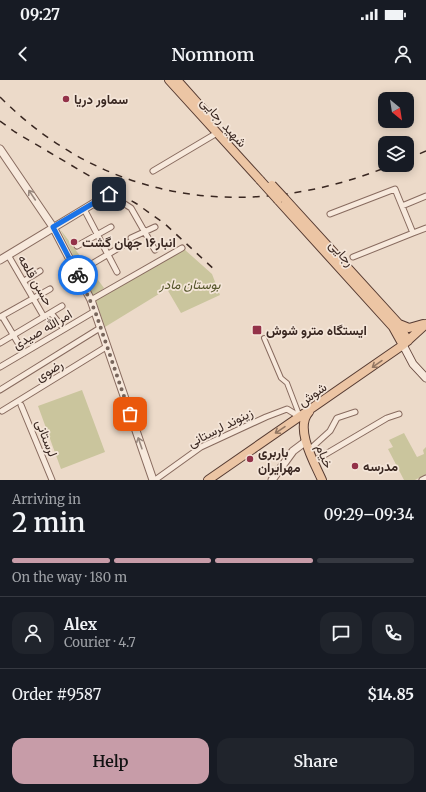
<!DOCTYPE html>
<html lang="en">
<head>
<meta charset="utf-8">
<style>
  body { margin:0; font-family:Merriweather,Vazirmatn,serif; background:#20242c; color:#f1f3f6; height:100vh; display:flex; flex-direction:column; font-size:15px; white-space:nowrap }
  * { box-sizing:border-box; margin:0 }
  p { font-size:13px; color:#9ea1a6 }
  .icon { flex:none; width:22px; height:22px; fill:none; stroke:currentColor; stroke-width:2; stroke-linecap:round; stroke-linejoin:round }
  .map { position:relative; height:400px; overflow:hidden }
  .panel { display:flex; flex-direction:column; background:#171b24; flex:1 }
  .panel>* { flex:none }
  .needle { width:26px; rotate:150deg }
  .fabs { position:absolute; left:378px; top:12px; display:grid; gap:8px }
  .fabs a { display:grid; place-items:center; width:36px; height:36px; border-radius:8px; background:#171b24; box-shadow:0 2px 10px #0003; font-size:20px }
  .pin { position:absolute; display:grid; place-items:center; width:34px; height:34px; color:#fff; margin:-17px; border-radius:8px; box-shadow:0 2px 6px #0006 }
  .courier { position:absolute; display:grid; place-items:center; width:40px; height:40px; margin:-20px; border:3px solid #1a73e8; border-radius:50%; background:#fff; color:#222; box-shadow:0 1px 5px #0007 }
  .summary em { font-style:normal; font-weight:600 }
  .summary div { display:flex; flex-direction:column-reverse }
  .summary { display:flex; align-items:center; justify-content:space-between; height:68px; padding:0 12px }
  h1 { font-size:26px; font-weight:600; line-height:30px }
  .bar { display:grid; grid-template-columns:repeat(4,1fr); gap:6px 4px; align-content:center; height:48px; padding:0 12px }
  .bar i { height:5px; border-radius:3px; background:#363941 }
  .bar .on { background:#c79ca8 }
  .bar p { grid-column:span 4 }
  .line { display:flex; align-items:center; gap:10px; padding:0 12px; border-top:1px solid #363941 }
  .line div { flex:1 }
  .round { display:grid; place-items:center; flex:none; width:42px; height:42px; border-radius:12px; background:#20242c }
  .cta { display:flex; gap:8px; margin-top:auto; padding:8px 12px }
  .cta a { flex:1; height:46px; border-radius:12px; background:#c79ca8; color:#111; font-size:16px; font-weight:600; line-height:46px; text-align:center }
  .cta a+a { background:#20242c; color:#f1f3f6 }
  .status { display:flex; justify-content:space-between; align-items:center; height:28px; padding:0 20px; background:#171b24; direction:ltr }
  .status svg { height:11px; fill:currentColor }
  header { display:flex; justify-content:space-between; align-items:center; height:52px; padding:0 12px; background:#171b24; font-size:18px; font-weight:600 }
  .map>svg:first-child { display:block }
</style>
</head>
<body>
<div class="status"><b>09:27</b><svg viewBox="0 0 49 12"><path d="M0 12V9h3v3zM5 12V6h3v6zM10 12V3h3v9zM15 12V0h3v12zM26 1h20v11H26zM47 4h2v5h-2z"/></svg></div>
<header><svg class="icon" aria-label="back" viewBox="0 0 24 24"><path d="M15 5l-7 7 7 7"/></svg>Nomnom<svg class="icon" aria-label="person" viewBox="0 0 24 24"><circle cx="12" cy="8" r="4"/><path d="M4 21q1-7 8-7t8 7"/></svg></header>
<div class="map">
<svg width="426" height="400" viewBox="0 0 426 400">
  <rect width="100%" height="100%" fill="#ecdac9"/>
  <path fill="#cac59d" d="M 60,149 L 104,208 L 94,217 Z
    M 184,169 L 212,194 L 220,215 L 181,233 L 167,209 L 105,247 L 95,219 Z
    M 82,310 L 105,372 L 61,389 L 38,326 Z
    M 404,353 L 417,377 L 424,374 L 423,370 L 426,367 L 426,394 L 415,400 L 404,400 L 388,369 L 393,367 L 389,360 Z"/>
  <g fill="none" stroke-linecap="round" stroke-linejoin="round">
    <defs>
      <path id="pedestrian" d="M 264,258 L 281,298 L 287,303 L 300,337"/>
      <path id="minor" d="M 153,91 L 217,53
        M 109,114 L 131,128 L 155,170
        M 402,126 L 426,116
        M 84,129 L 117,192
        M 330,134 L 395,109 L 413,153 L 426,148
        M 131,158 L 155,147
        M 77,166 L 111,147
        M 8,175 L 44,237
        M 353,177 L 413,153
        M 90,185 L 127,163
        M 24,201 L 40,191
        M 91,220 L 182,168
        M 51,233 L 64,249
        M 2,236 L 24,273
        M 0,237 L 50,209
        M 0,263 L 62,226
        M 0,287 L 95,231
        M 0,310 L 100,248
        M 21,325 L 52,400
        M 2,331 L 106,267
        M 309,370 L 330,351 L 337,338 L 355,332
        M 314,381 L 387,338 L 399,334
        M 155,400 L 201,367 L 266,337 L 287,329 L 300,337
        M 422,400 L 426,398"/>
      <path id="tertiary" d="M 0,69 L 53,147 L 91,220 L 153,400
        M 0,180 L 109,114
        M 272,400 L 293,371 L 305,362"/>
      <path id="secondary" d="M 403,265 L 413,284 L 426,298"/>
      <path id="primary" d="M 169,0 L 260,100
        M 177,0 L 210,37
        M 285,119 L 398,243 L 408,261
        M 278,120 L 393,247 L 403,265
        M 399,244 L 409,248 L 423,244
        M 309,332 C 294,348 315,384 322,400
        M 208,400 L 403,265 L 426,244"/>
    </defs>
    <use href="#pedestrian" stroke="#886b5f" stroke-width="6"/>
    <use href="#minor" stroke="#886b5f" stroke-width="7"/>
    <use href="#tertiary" stroke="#886b5f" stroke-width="9"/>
    <use href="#secondary" stroke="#6a4c42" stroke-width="9"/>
    <use href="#primary" stroke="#563b32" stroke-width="10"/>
    <use href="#pedestrian" stroke="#f7e9dc" stroke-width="4"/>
    <use href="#minor" stroke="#f7e9dc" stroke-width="5"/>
    <use href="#tertiary" stroke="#f7e9dc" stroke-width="7"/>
    <use href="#secondary" stroke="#f7e9dc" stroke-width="7"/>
    <use href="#primary" stroke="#ecc5a4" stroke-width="8"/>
    <path stroke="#392721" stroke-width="1.5" stroke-dasharray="7 7" stroke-linecap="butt" d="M 0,17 C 109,126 253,142 392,85
      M 0,41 L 15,52 L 137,124 L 165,144 L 217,192
      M 407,79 L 426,71"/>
    <defs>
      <path id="primary-bridge" d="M 260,100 L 278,120
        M 272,105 L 285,119"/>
    </defs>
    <use href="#primary-bridge" stroke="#563b32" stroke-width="10" stroke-linecap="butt"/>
    <use href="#primary-bridge" stroke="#ecc5a4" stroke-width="8"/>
  </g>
  <defs><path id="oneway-shaft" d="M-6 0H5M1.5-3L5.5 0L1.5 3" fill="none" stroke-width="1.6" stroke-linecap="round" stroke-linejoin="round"/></defs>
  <g stroke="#98887e">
    <use href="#oneway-shaft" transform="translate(32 115) rotate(-124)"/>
    <use href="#oneway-shaft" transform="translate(140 363) rotate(-109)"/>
  </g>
  <g stroke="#927662">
    <use href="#oneway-shaft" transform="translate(377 284) rotate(145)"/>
    <use href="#oneway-shaft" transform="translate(280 350) rotate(146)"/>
  </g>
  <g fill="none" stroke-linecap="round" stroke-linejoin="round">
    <path stroke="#78665c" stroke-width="4" stroke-dasharray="0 7.2" d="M 78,195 L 95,231 L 130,334"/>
    <path stroke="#1a73e8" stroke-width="5" d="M 78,195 L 53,147 L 109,114"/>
  </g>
  <g fill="#933249" stroke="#f4e5d8" stroke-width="1.5">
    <circle cx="66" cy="19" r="4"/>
    <circle cx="74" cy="162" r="4"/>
    <rect x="252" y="245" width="10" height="10" rx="2"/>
    <circle cx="250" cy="379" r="4"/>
    <circle cx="355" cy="386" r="4"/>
  </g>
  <g text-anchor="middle" stroke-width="3.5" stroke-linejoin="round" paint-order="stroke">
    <g font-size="13" font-weight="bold" fill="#392721" stroke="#f4e5d8" text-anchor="start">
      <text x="74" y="24">سماور دریا</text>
      <text x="82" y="167">انبار۱۶ جهان گشت</text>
      <text x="266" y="255">ایستگاه مترو شوش</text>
      <text x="258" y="377">باربری<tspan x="258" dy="15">مهرایران</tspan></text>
      <text x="363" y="391">مدرسه</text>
    </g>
    <g font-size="13" fill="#392721" stroke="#f4e5d8">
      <text transform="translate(224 42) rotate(48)" y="5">شهید رجایی</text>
      <text transform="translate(342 173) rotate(48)" y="5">رجایی</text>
      <text transform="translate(36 200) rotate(60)" y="5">حسن قلعه</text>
      <text transform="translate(42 249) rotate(-30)" y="5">امرالله صیدی</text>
      <text transform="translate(49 290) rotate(-31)" y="5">رضوی</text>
      <text transform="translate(312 314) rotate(-35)" y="5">شوش</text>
      <text transform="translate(220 347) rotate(-27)" y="5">زینوند لرستانی</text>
      <text transform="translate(47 358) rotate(69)" y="5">لرستانی</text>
      <text transform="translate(325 376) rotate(67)" y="5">خیام</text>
    </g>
    <g font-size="13" font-style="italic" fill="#535429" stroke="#f4e5d8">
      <text x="190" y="209">بوستان مادر</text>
    </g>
  </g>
</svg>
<div class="fabs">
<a><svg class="needle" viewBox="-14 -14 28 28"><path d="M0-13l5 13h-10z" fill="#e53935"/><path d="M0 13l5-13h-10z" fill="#9ea1a6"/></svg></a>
<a><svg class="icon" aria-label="layers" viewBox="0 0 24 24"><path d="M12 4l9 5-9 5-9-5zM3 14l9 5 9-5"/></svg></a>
</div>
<div class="pin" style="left:130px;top:334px;background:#ea580c"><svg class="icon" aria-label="bag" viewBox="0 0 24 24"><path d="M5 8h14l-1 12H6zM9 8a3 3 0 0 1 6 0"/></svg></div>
<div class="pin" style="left:109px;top:114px;background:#1f2937"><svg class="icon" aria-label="home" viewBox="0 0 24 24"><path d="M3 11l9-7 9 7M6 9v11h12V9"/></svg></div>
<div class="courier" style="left:78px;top:195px"><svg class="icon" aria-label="bike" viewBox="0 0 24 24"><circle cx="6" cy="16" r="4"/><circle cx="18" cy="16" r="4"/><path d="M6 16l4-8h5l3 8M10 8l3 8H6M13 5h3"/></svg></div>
</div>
<section class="panel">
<div class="summary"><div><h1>2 min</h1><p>Arriving in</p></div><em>09:29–09:34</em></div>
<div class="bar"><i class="on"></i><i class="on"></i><i class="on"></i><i></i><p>On the way · 180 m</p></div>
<div class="line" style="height:72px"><a class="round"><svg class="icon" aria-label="person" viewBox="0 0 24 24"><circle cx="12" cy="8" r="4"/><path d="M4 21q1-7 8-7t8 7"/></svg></a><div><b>Alex</b><p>Courier · 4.7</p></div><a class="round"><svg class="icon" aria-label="chat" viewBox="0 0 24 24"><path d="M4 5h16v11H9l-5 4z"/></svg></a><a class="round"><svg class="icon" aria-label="phone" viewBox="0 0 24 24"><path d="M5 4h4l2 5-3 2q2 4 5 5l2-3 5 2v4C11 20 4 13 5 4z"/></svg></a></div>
<div class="line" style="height:52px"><div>Order #9587</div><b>$14.85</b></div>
<div class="cta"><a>Help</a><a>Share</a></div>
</section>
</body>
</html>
